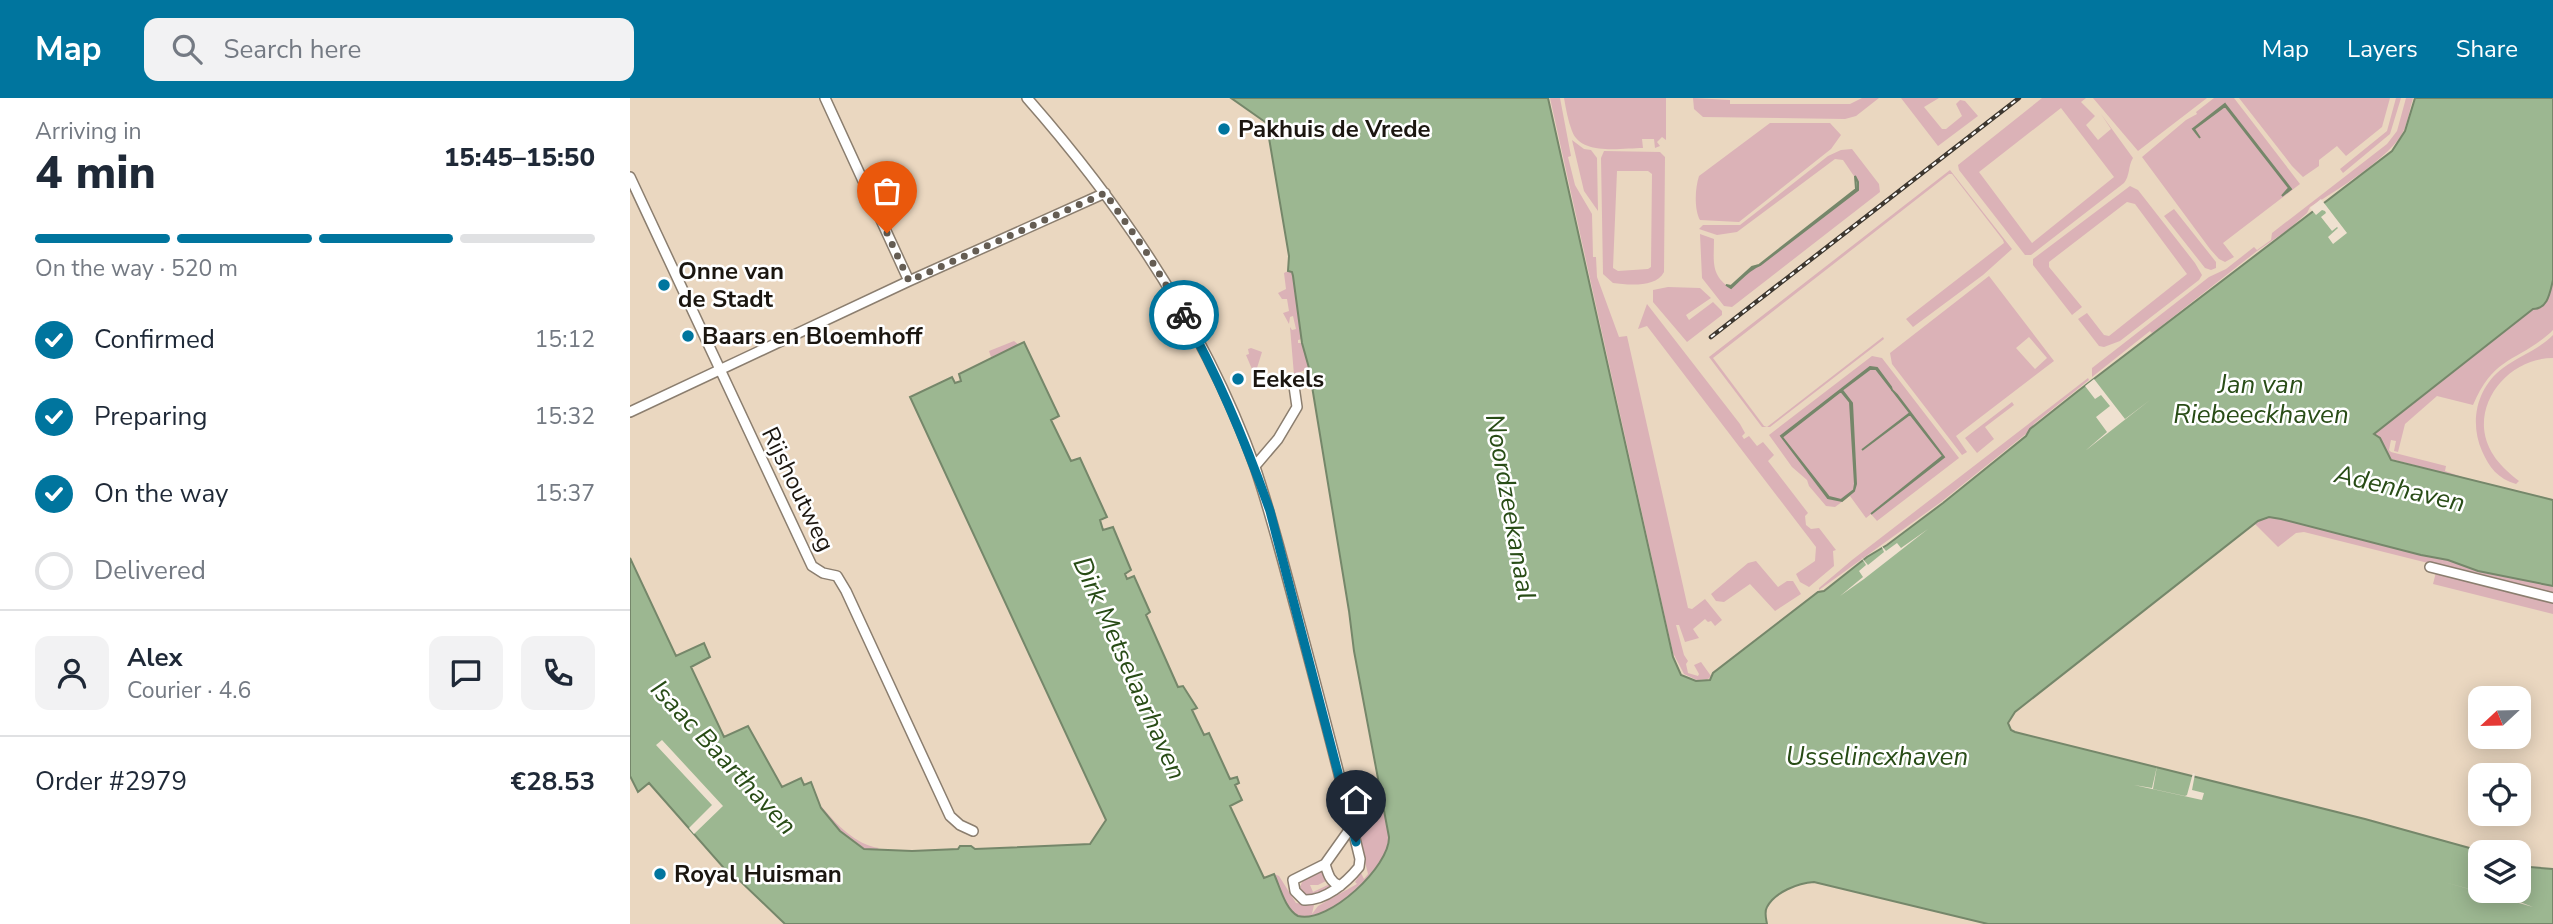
<!DOCTYPE html>
<html lang="en">
<head>
<meta charset="utf-8">
<style>
  body { margin:0; font-family:"Nunito Sans",sans-serif; background:#f2f2f3; color:#1f2937; height:100vh; display:flex; flex-direction:column; font-size:26px; white-space:nowrap }
  * { box-sizing:border-box; margin:0 }
  p { font-size:23px; color:#747a83 }
  .icon { flex:none; width:38px; height:38px; fill:none; stroke:currentColor; stroke-width:2; stroke-linecap:round; stroke-linejoin:round }
  .map { position:relative; flex:1; overflow:hidden }
  .panel { display:flex; flex-direction:column; background:#fff; width:630px }
  .panel>* { flex:none }
  .needle { width:46px; rotate:248deg }
  .buttons { position:absolute; left:1838px; top:588px; display:grid; gap:14px }
  .buttons a { display:grid; place-items:center; width:63px; height:63px; border-radius:14px; background:#fff; box-shadow:0 4px 18px #0003; font-size:35px }
  .pin { position:absolute; display:grid; place-items:center; width:60px; height:60px; color:#fff; margin:-72px -30px; border-radius:50% 50% 50% 0; rotate:-45deg; box-shadow:0 0 7px #0007 }
  .pin .icon { rotate:45deg }
  .courier { position:absolute; display:grid; place-items:center; width:70px; height:70px; margin:-35px; border:5px solid #00759e; border-radius:50%; background:#fff; color:#222; box-shadow:0 2px 9px #0007 }
  .summary em { font-style:normal; font-weight:800 }
  .summary div { display:flex; flex-direction:column-reverse }
  .summary { display:flex; align-items:center; justify-content:space-between; height:119px; padding:0 35px }
  h1 { font-size:46px; font-weight:800; line-height:52px }
  .bar { display:grid; grid-template-columns:repeat(4,1fr); gap:10px 7px; align-content:center; height:84px; padding:0 35px }
  .bar i { height:9px; border-radius:5px; background:#e0e1e3 }
  .bar .selected { background:#00759e }
  .bar p { grid-column:span 4 }
  .line { display:flex; align-items:center; gap:18px; padding:0 35px; border-top:2px solid #e0e1e3 }
  .line div { flex:1 }
  .round { display:grid; place-items:center; flex:none; width:74px; height:74px; border-radius:14px; background:#f2f2f3 }
  ol { padding:0 35px; list-style:none }
  li { display:flex; align-items:center; gap:21px; height:77px }
  li p { margin-inline-start:auto }
  li .icon { padding:7px; border-radius:50%; background:#00759e; color:#fff; stroke-width:4 }
  li:last-child { color:#747a83 }
  li i { width:38px; height:38px; border:4px solid #e0e1e3; border-radius:50% }
  header { display:flex; align-items:center; gap:42px; box-sizing:border-box; height:98px; padding:0 35px; background:#00759e; color:#fff }
  header strong { font-size:33px }
  nav { display:flex; gap:38px; margin-inline-start:auto; font-size:24px }
  .search { width:490px; height:63px; background:#f2f2f3; display:flex; align-items:center; gap:18px; box-sizing:border-box; padding:0 24px; border-radius:14px; color:#747a83; font-size:26px }
  main { display:flex; flex:1; min-height:0 }
  .map>svg:first-child { display:block }
</style>
</head>
<body>
<header>
<strong>Map</strong>
<div class="search"><svg class="icon" aria-label="search" viewBox="0 0 24 24"><circle cx="10" cy="10" r="6"/><path d="M15 15l6 6"/></svg>Search here</div>
<nav><a>Map</a><a>Layers</a><a>Share</a></nav>
</header>
<main>
<section class="panel">
<div class="summary"><div><h1>4 min</h1><p>Arriving in</p></div><em>15:45–15:50</em></div>
<div class="bar"><i class="selected"></i><i class="selected"></i><i class="selected"></i><i></i><p>On the way · 520 m</p></div>
<ol>
<li><svg class="icon" aria-label="check" viewBox="0 0 24 24"><path d="M5 12l5 5 9-10"/></svg>Confirmed<p>15:12</p></li>
<li><svg class="icon" aria-label="check" viewBox="0 0 24 24"><path d="M5 12l5 5 9-10"/></svg>Preparing<p>15:32</p></li>
<li><svg class="icon" aria-label="check" viewBox="0 0 24 24"><path d="M5 12l5 5 9-10"/></svg>On the way<p>15:37</p></li>
<li><i></i>Delivered</li>
</ol>
<div class="line" style="height:126px"><a class="round"><svg class="icon" aria-label="person" viewBox="0 0 24 24"><circle cx="12" cy="8" r="4"/><path d="M4 21q1-7 8-7t8 7"/></svg></a><div><b>Alex</b><p>Courier · 4.6</p></div><a class="round"><svg class="icon" aria-label="chat" viewBox="0 0 24 24"><path d="M4 5h16v11H9l-5 4z"/></svg></a><a class="round"><svg class="icon" aria-label="phone" viewBox="0 0 24 24"><path d="M5 4h4l2 5-3 2q2 4 5 5l2-3 5 2v4C11 20 4 13 5 4z"/></svg></a></div>
<div class="line" style="height:91px"><div>Order #2979</div><b>€28.53</b></div>
</section>
<div class="map">
<svg width="1923" height="826" viewBox="0 0 1923 826">
  <rect width="100%" height="100%" fill="#efe1d0"/>
  <path fill="#ead7c0" fill-rule="evenodd" d="M 0,0 L 687,0 L 851,826 L 0,826 Z
    M 915,0 L 1923,0 L 1923,826 L 1137,826 L 1135,815 L 1141,803 L 1073,584 L 1051,577 L 1043,559 ZM 1850,600 L 1888,600 L 1888,639 L 1850,639 ZM 1850,677 L 1888,677 L 1888,716 L 1850,716 ZM 1850,754 L 1888,754 L 1888,793 L 1850,793 Z"/>
  <path fill="#dbb2b7" fill-rule="evenodd" d="M 920,0 L 930,0 L 941,58 L 938,59 L 945,87 L 962,116 L 963,159 L 966,159 L 967,179 L 989,239 L 997,238 L 1058,510 L 1062,511 L 1075,501 L 1092,522 L 1085,528 L 1081,523 L 1078,524 L 1075,521 L 1063,531 L 1069,540 L 1055,544 L 1049,527 L 1046,527 L 1054,557 L 1058,563 L 1056,566 L 1058,575 L 1068,578 L 1069,576 L 1064,567 L 1071,564 L 1081,578 L 1078,581 L 1067,582 L 1054,576 L 1043,555 Z
    M 934,0 L 1036,0 L 1036,42 L 1032,39 L 1027,44 L 1030,48 L 1025,50 L 1024,41 L 1012,41 L 1013,50 C 991,50 951,58 942,33 C 938,23 936,11 934,0 Z
    M 1063,0 L 1100,2 L 1100,6 L 1220,6 L 1232,0 L 1249,0 L 1226,18 L 1215,21 L 1073,19 L 1064,11 Z
    M 1271,0 L 1309,0 L 1294,9 L 1312,31 L 1316,31 L 1332,18 L 1326,6 L 1330,2 L 1335,3 L 1348,18 L 1308,48 Z
    M 1412,0 L 1456,0 L 1451,4 L 1465,18 L 1456,27 L 1468,42 L 1481,31 L 1471,16 L 1503,60 C 1498,68 1500,78 1494,85 L 1401,157 L 1395,157 L 1329,72 L 1328,67 ZM 1431,10 L 1484,79 L 1402,145 L 1349,74 Z
    M 1463,0 L 1577,0 L 1508,53 Z
    M 1584,0 L 1604,0 L 1670,86 L 1593,145 L 1604,159 L 1595,164 L 1589,161 L 1580,151 L 1512,59 L 1556,22 L 1567,16 L 1566,14 Z
    M 1609,0 L 1760,0 L 1752,29 L 1716,58 L 1707,48 L 1689,62 L 1689,68 L 1673,79 L 1662,68 Z
    M 1766,0 L 1771,0 L 1760,36 L 1713,75 L 1710,71 L 1757,33 Z
    M 1776,0 L 1783,0 C 1780,10 1778,23 1774,32 C 1763,58 1704,94 1680,109 L 1677,115 L 1659,131 L 1627,153 L 1525,233 L 1522,235 L 1520,233 L 1462,279 L 1462,270 L 1579,179 L 1596,171 L 1624,149 L 1627,152 L 1641,142 L 1642,135 L 1757,46 L 1767,33 Z
    M 1140,25 L 1200,25 L 1211,37 L 1201,51 L 1109,124 L 1070,122 C 1064,111 1065,90 1069,78 Z
    M 942,42 L 954,51 L 961,52 L 967,60 L 968,113 L 954,93 Z
    M 1222,51 L 1249,86 L 1250,94 L 1102,209 L 1094,208 L 1072,180 L 1070,136 L 1084,141 C 1084,162 1080,178 1101,190 C 1110,182 1119,171 1130,167 L 1228,92 L 1228,84 L 1213,62 L 1205,61 L 1107,134 L 1087,137 L 1069,131 L 1073,127 L 1110,127 L 1198,58 L 1211,52 Z
    M 974,53 L 1030,54 L 1035,59 L 1034,174 C 1026,190 998,187 983,185 L 973,176 L 971,60 ZM 987,73 L 1018,73 L 1022,76 L 1021,169 L 1018,171 L 988,173 L 983,170 Z
    M 1320,72 L 1382,151 L 1353,177 L 1283,229 L 1276,221 L 1374,145 L 1373,142 L 1322,76 L 1319,76 L 1083,260 L 1134,328 L 1137,329 L 1253,239 L 1254,241 L 1140,329 L 1132,329 L 1079,259 Z
    M 1500,88 L 1508,92 L 1565,165 L 1572,177 L 1569,182 L 1490,243 L 1474,249 L 1469,248 L 1448,221 L 1457,215 L 1474,237 L 1479,238 L 1557,176 L 1505,106 L 1497,104 L 1419,164 L 1419,169 L 1452,209 L 1442,217 L 1403,167 L 1403,161 Z
    M 1544,111 L 1586,164 L 1586,170 L 1581,172 L 1575,170 L 1534,118 Z
    M 658,173 L 662,174 L 672,241 L 668,242 L 668,245 L 672,245 L 679,270 L 664,277 L 660,229 L 662,232 L 666,231 L 663,218 L 660,219 L 659,226 L 653,215 L 659,213 L 657,201 L 652,201 L 648,195 L 656,191 L 654,175 Z
    M 1359,178 L 1424,263 L 1326,338 L 1337,354 L 1332,357 L 1262,266 L 1260,255 ZM 1399,239 L 1417,260 L 1405,271 L 1386,250 Z
    M 1923,182 L 1923,232 L 1920,235 C 1885,265 1864,258 1843,307 L 1807,298 L 1775,326 L 1768,354 L 1764,353 L 1766,343 L 1761,342 L 1759,352 L 1761,354 L 1816,368 L 1815,373 L 1838,381 L 1761,361 L 1750,340 L 1745,338 L 1745,333 L 1903,211 C 1918,210 1920,195 1923,182 Z
    M 1038,189 L 1070,190 L 1081,200 L 1056,217 L 1059,222 L 1083,204 L 1092,213 L 1092,217 L 1057,244 L 1023,204 L 1023,192 Z
    M 1017,206 L 1110,326 L 1115,335 L 1112,338 L 1114,341 L 1119,338 L 1127,348 L 1133,344 L 1144,357 L 1138,363 L 1178,415 L 1175,418 L 1176,427 L 1181,431 L 1189,430 L 1206,452 L 1203,453 L 1204,468 L 1179,489 L 1170,484 L 1166,476 L 1185,463 L 1186,449 L 1017,228 L 1008,231 Z
    M 1923,237 L 1923,260 C 1886,260 1852,292 1854,330 C 1856,354 1872,370 1889,383 L 1886,386 C 1868,381 1859,369 1852,353 C 1839,324 1847,289 1873,270 C 1889,258 1908,252 1923,237 Z
    M 384,243 L 389,247 L 361,259 L 359,253 Z
    M 621,250 L 632,254 L 627,270 L 631,272 L 627,283 L 616,257 L 619,256 L 618,251 Z
    M 1242,258 L 1252,260 L 1329,360 L 1247,423 L 1241,416 L 1236,420 L 1220,398 L 1205,409 L 1196,408 L 1179,388 L 1177,382 L 1162,369 L 1139,337 Z
    M 1458,280 L 1459,282 L 1405,325 L 1397,335 L 1311,404 L 1189,492 L 1189,490 L 1222,462 Z
    M 1382,304 L 1384,307 L 1355,329 L 1364,341 L 1347,355 L 1335,340 Z
    M 1636,419 L 1651,421 L 1791,457 L 1823,463 L 1848,473 L 1923,488 L 1923,497 L 1866,480 L 1865,482 L 1825,472 L 1825,470 L 1811,466 L 1810,468 L 1674,434 L 1666,435 L 1648,449 L 1625,426 Z
    M 1126,463 L 1148,489 L 1157,483 L 1163,483 L 1171,496 L 1145,513 L 1120,486 L 1094,504 L 1086,503 L 1081,496 L 1118,465 Z
    M 1806,474 L 1923,504 L 1923,516 L 1803,486 Z
    M 750,689 C 753,706 762,730 759,748 C 758,755 752,761 748,766 C 734,787 697,826 668,818 C 655,810 650,789 644,776 L 649,778 L 666,805 L 684,807 L 682,816 L 688,808 L 727,786 L 725,784 L 731,775 L 734,781 L 738,776 L 722,711 Z
    M 192,709 C 206,726 226,747 249,750 C 230,761 202,723 191,710 Z
    M 692,771 L 696,783 L 688,787 L 680,787 L 683,794 L 700,786 L 705,787 L 688,797 L 675,797 L 670,789 L 673,782 Z"/>
  <path fill="#9cb791" stroke="#75876a" stroke-width="2" fill-rule="evenodd" d="M 601,0 L 918,0 L 1043,559 L 1051,577 L 1066,583 L 1080,582 L 1083,575 L 1188,494 L 1194,493 L 1237,459 L 1257,447 L 1313,405 L 1396,338 L 1400,331 L 1448,293 L 1762,53 L 1775,33 L 1785,0 L 1923,0 L 1923,182 C 1920,194 1918,211 1903,211 L 1744,336 L 1750,340 L 1761,362 L 1923,402 L 1923,488 L 1848,473 L 1818,462 L 1791,457 L 1651,421 L 1639,419 L 1628,423 L 1385,614 L 1378,625 L 1381,632 L 1385,634 L 1735,721 L 1854,754 L 1850,754 L 1850,793 L 1888,793 L 1888,768 L 1923,771 L 1923,826 L 1358,826 L 1184,784 C 1168,785 1145,794 1137,809 C 1134,814 1136,820 1137,826 L 155,826 L 106,779 L 99,785 L 96,782 L 101,778 L 19,685 L 8,694 L 0,678 L 0,460 L 46,558 L 74,545 L 80,559 L 61,569 L 94,639 L 118,628 L 152,689 L 171,680 L 174,687 L 181,684 L 191,710 L 210,733 L 234,751 L 282,753 L 328,751 L 330,748 L 341,748 L 345,751 L 460,746 L 476,722 L 280,299 L 322,279 L 325,285 L 331,283 L 329,276 L 394,244 L 429,318 L 421,322 L 441,363 L 450,360 L 477,419 L 470,422 L 473,432 L 483,429 L 501,472 L 495,476 L 497,481 L 504,478 L 520,514 L 516,517 L 548,589 L 553,588 L 567,610 L 562,612 L 574,637 L 579,635 L 600,681 L 607,679 L 609,685 L 605,687 L 612,702 L 600,708 L 634,780 L 644,776 C 650,789 655,811 668,818 C 699,826 760,768 759,739 L 724,553 L 719,513 L 679,270 L 672,245 L 663,178 L 662,174 L 658,173 L 659,158 L 639,40 L 641,39 L 638,26 Z
    M 1595,6 L 1661,91 L 1652,98 L 1659,90 L 1595,8 L 1564,31 L 1570,40 L 1563,31 Z
    M 1225,78 L 1228,84 L 1228,92 L 1130,167 C 1119,171 1110,182 1101,190 L 1096,187 L 1101,188 L 1122,169 L 1129,167 L 1226,91 Z
    M 1240,269 L 1247,270 L 1261,289 L 1262,292 L 1267,297 L 1314,359 L 1241,416 L 1313,358 L 1280,316 L 1232,352 L 1280,315 L 1246,271 L 1240,271 L 1212,292 L 1222,305 L 1226,386 L 1224,393 L 1212,403 L 1198,400 L 1151,338 ZM 1211,293 L 1220,304 L 1225,386 L 1224,392 L 1211,402 L 1199,399 L 1152,339 Z"/>
  <path fill="#efe1d0" d="M 1691,101 L 1717,135 L 1703,146 L 1698,139 L 1708,130 L 1707,129 L 1702,133 L 1691,119 L 1696,115 L 1695,113 L 1692,112 L 1686,117 L 1680,110 Z
    M 1464,281 L 1495,321 L 1520,302 L 1455,353 L 1477,334 L 1466,319 L 1480,308 L 1471,297 L 1465,301 L 1455,288 Z
    M 1298,431 L 1234,481 L 1210,498 L 1233,479 L 1229,473 L 1236,467 L 1231,459 L 1238,467 L 1254,454 L 1251,447 L 1256,453 L 1267,445 L 1271,450 Z
    M 32,642 L 93,708 L 64,736 L 59,730 L 82,707 L 26,647 Z
    M 1527,668 L 1523,691 L 1555,698 L 1557,697 L 1563,675 L 1565,676 L 1562,692 L 1574,695 L 1572,702 L 1504,687 L 1522,690 Z
    M 1814,784 L 1843,792 L 1847,791 L 1849,785 L 1850,793 L 1879,793 L 1877,799 L 1903,809 Z"/>
  <g fill="none" stroke-linecap="round" stroke-linejoin="round">
    <defs>
      <path id="street" d="M 195,0 L 279,183
        M 397,0 C 492,108 576,232 625,369 C 641,416 653,464 666,512 C 685,583 704,655 722,728
        M 0,79 L 182,468 L 193,475 L 207,478 L 216,493 L 320,718 L 330,727 L 343,733
        M 0,314 L 279,183 L 475,95
        M 625,368 L 648,341 L 667,309 L 663,281
        M 1800,469 L 1923,500
        M 695,766 L 663,782 L 665,793 L 674,802 C 695,803 716,785 729,769 L 730,761 L 722,728 L 695,766 C 698,776 700,784 710,788"/>
    </defs>
    <use href="#street" stroke="#8b7e6f" stroke-width="12"/>
    <use href="#street" stroke="#fff" stroke-width="9"/>
    <defs>
      <path id="rail" d="M 1081,239 L 1389,0"/>
    </defs>
    <use href="#rail" stroke="#3d372f" stroke-width="4.5"/>
    <use href="#rail" stroke="#fff" stroke-width="2" stroke-dasharray="5" stroke-linecap="butt"/>
  </g>
  <g fill="none" stroke-linecap="round" stroke-linejoin="round">
    <path stroke="#655d53" stroke-width="7" stroke-dasharray="0 12.6" d="M 257,135 L 279,183 L 475,95 L 515,152 L 554,217"/>
    <path stroke="#00759e" stroke-width="9" d="M 554,217 C 589,280 616,345 640,413 L 726,744"/>
  </g>
  <g fill="#00759e" stroke="#fff" stroke-width="2.5">
    <circle cx="594" cy="31" r="7"/>
    <circle cx="34" cy="187" r="7"/>
    <circle cx="58" cy="238" r="7"/>
    <circle cx="608" cy="281" r="7"/>
    <circle cx="30" cy="776" r="7"/>
  </g>
  <g text-anchor="middle" stroke-width="5" stroke-linejoin="round" paint-order="stroke">
    <g font-size="24" font-weight="bold" fill="#1b1610" stroke="#fff" text-anchor="start">
      <text x="608" y="39">Pakhuis de Vrede</text>
      <text x="48" y="181">Onne van<tspan x="48" dy="28">de Stadt</tspan></text>
      <text x="72" y="246">Baars en Bloemhoff</text>
      <text x="622" y="289">Eekels</text>
      <text x="44" y="784">Royal Huisman</text>
    </g>
    <g font-size="24" fill="#1b1610" stroke="#fff">
      <text transform="translate(168 391) rotate(64)" y="8">Rijshoutweg</text>
    </g>
    <g font-size="26" font-style="italic" fill="#284c16" stroke="#fff">
      <text x="1631" y="295">Jan van<tspan x="1631" dy="30">Riebeeckhaven</tspan></text>
      <text transform="translate(1770 390) rotate(13)" y="9">Adenhaven</text>
      <text transform="translate(881 409) rotate(80)" y="9">Noordzeekanaal</text>
      <text transform="translate(500 570) rotate(66)" y="9">Dirk Metselaarhaven</text>
      <text x="1247" y="667">Usselincxhaven</text>
      <text transform="translate(94 659) rotate(47)" y="9">Isaac Baarthaven</text>
    </g>
  </g>
</svg>
<div class="buttons">
<a><svg class="needle" viewBox="-14 -14 28 28"><path d="M0-13l5 13h-10z" fill="#e53935"/><path d="M0 13l5-13h-10z" fill="#747a83"/></svg></a>
<a><svg class="icon" aria-label="locate" viewBox="0 0 24 24"><circle cx="12" cy="12" r="6"/><path d="M12 2v4M12 18v4M2 12h4M18 12h4"/></svg></a>
<a><svg class="icon" aria-label="layers" viewBox="0 0 24 24"><path d="M12 4l9 5-9 5-9-5zM3 14l9 5 9-5"/></svg></a>
</div>
<div class="pin" style="left:257px;top:135px;background:#ea580c"><svg class="icon" aria-label="bag" viewBox="0 0 24 24"><path d="M5 8h14l-1 12H6zM9 8a3 3 0 0 1 6 0"/></svg></div>
<div class="pin" style="left:726px;top:744px;background:#1f2937"><svg class="icon" aria-label="home" viewBox="0 0 24 24"><path d="M3 11l9-7 9 7M6 9v11h12V9"/></svg></div>
<div class="courier" style="left:554px;top:217px"><svg class="icon" aria-label="bike" viewBox="0 0 24 24"><circle cx="6" cy="16" r="4"/><circle cx="18" cy="16" r="4"/><path d="M6 16l4-8h5l3 8M10 8l3 8H6M13 5h3"/></svg></div>
</div>
</main>
</body>
</html>
